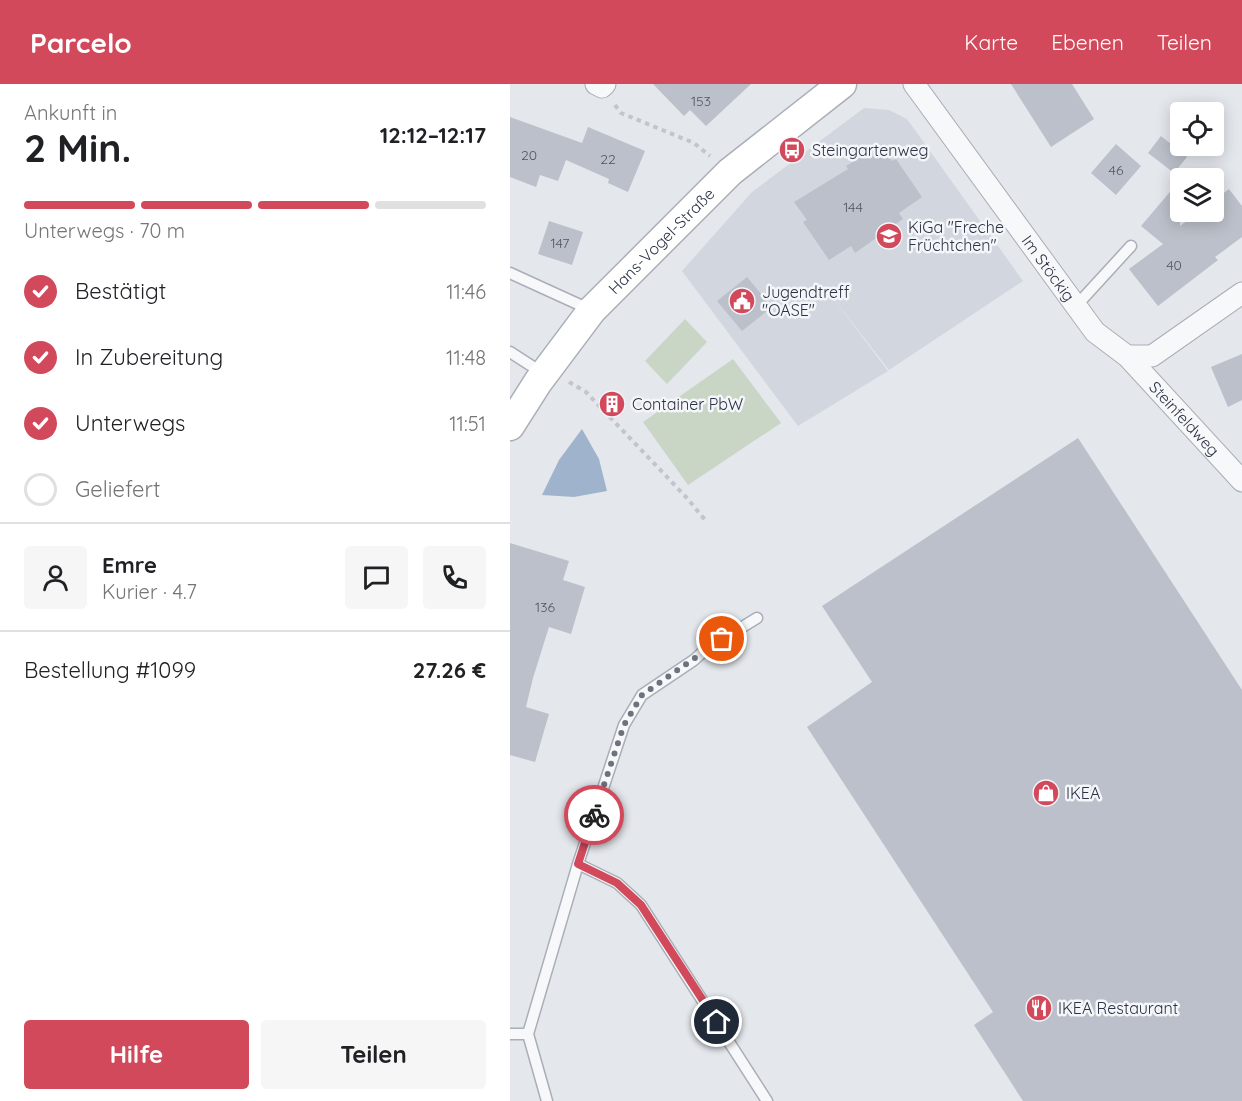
<!DOCTYPE html>
<html lang="de">
<head>
<meta charset="utf-8">
<style>
  body { margin:0; font-family:Quicksand,sans-serif; background:#f6f6f6; color:#202124; height:100vh; display:flex; flex-direction:column; font-size:22px; white-space:nowrap }
  * { box-sizing:border-box; margin:0 }
  p { font-size:20px; color:#757577 }
  .icon { flex:none; width:33px; height:33px; fill:none; stroke:currentColor; stroke-width:2; stroke-linecap:round; stroke-linejoin:round }
  .map { position:relative; flex:1; overflow:hidden }
  .panel { display:flex; flex-direction:column; background:#fff; width:510px }
  .panel>* { flex:none }
  .fabs { position:absolute; left:660px; top:18px; display:grid; gap:12px }
  .fabs a { display:grid; place-items:center; width:54px; height:54px; border-radius:6px; background:#fff; box-shadow:0 3px 15px #0003; font-size:30px }
  .pin { position:absolute; display:grid; place-items:center; width:51px; height:51px; color:#fff; margin:-26px; border:3px solid #fff; border-radius:50%; box-shadow:0 2px 6px #0007 }
  .courier { position:absolute; display:grid; place-items:center; width:60px; height:60px; margin:-30px; border:4px solid #d1495b; border-radius:50%; background:#fff; color:#222; box-shadow:0 2px 8px #0007 }
  .summary em { font-style:normal; font-weight:700 }
  .summary div { display:flex; flex-direction:column-reverse }
  .summary { display:flex; align-items:center; justify-content:space-between; height:102px; padding:0 24px }
  h1 { font-size:39px; font-weight:700; line-height:45px }
  .bar { display:grid; grid-template-columns:repeat(4,1fr); gap:9px 6px; align-content:center; height:72px; padding:0 24px }
  .bar i { height:8px; border-radius:4px; background:#e0e0e0 }
  .bar .on { background:#d1495b }
  .bar p { grid-column:span 4 }
  .line { display:flex; align-items:center; gap:15px; padding:0 24px; border-top:2px solid #e0e0e0 }
  .line div { flex:1 }
  .round { display:grid; place-items:center; flex:none; width:63px; height:63px; border-radius:6px; background:#f6f6f6 }
  ol { padding:0 24px; list-style:none }
  li { display:flex; align-items:center; gap:18px; height:66px }
  li p { margin-inline-start:auto }
  li .icon { padding:6px; border-radius:50%; background:#d1495b; color:#fff; stroke-width:4 }
  li:last-child { color:#757577 }
  li i { width:33px; height:33px; border:3px solid #e0e0e0; border-radius:50% }
  .cta { display:flex; gap:12px; margin-top:auto; padding:12px 24px }
  .cta a { flex:1; height:69px; border-radius:6px; background:#d1495b; color:#fff; font-size:24px; font-weight:700; line-height:69px; text-align:center }
  .cta a+a { background:#f6f6f6; color:#202124 }
  header { display:flex; align-items:center; gap:36px; box-sizing:border-box; height:84px; padding:0 30px; background:#d1495b; color:#fff }
  header strong { font-size:28px }
  nav { display:flex; gap:33px; margin-inline-start:auto; font-size:21px }
  main { display:flex; flex:1; min-height:0 }
  .map>svg:first-child { display:block }
</style>
</head>
<body>
<header>
<strong>Parcelo</strong>
<nav><a>Karte</a><a>Ebenen</a><a>Teilen</a></nav>
</header>
<main>
<section class="panel">
<div class="summary"><div><h1>2 Min.</h1><p>Ankunft in</p></div><em>12:12–12:17</em></div>
<div class="bar"><i class="on"></i><i class="on"></i><i class="on"></i><i></i><p>Unterwegs · 70 m</p></div>
<ol>
<li><svg class="icon" aria-label="check" viewBox="0 0 24 24"><path d="M5 12l5 5 9-10"/></svg>Bestätigt<p>11:46</p></li>
<li><svg class="icon" aria-label="check" viewBox="0 0 24 24"><path d="M5 12l5 5 9-10"/></svg>In Zubereitung<p>11:48</p></li>
<li><svg class="icon" aria-label="check" viewBox="0 0 24 24"><path d="M5 12l5 5 9-10"/></svg>Unterwegs<p>11:51</p></li>
<li><i></i>Geliefert</li>
</ol>
<div class="line" style="height:108px"><a class="round"><svg class="icon" aria-label="person" viewBox="0 0 24 24"><circle cx="12" cy="8" r="4"/><path d="M4 21q1-7 8-7t8 7"/></svg></a><div><b>Emre</b><p>Kurier · 4.7</p></div><a class="round"><svg class="icon" aria-label="chat" viewBox="0 0 24 24"><path d="M4 5h16v11H9l-5 4z"/></svg></a><a class="round"><svg class="icon" aria-label="phone" viewBox="0 0 24 24"><path d="M5 4h4l2 5-3 2q2 4 5 5l2-3 5 2v4C11 20 4 13 5 4z"/></svg></a></div>
<div class="line" style="height:78px"><div>Bestellung #1099</div><b>27.26 €</b></div>
<div class="cta"><a>Hilfe</a><a>Teilen</a></div>
</section>
<div class="map">
<svg width="732" height="1017" viewBox="0 0 732 1017">
  <rect width="100%" height="100%" fill="#e4e7ec"/>
  <path fill="#d2d6de" d="M 354,24 L 379,26 L 397,35 L 513,197 L 379,286 L 317,206 L 378,287 L 288,342 L 172,187 L 242,108 Z"/>
  <path fill="#c9d6c5" d="M 175,235 L 197,258 L 157,300 L 135,277 Z
    M 223,275 L 271,339 L 178,401 L 133,338 Z"/>
  <path fill="#9fb4cc" d="M 72,345 L 89,375 L 97,407 L 64,413 L 32,411 L 49,376 Z"/>
  <path fill="#bbc0ca" d="M 143,0 L 241,0 L 196,42 L 180,26 L 174,32 Z
    M 501,0 L 562,0 L 584,35 L 541,63 Z
    M 0,33 L 72,59 L 78,43 L 135,67 L 118,108 L 98,99 L 99,95 L 56,76 L 48,97 L 30,91 L 26,103 L 0,93 Z
    M 651,52 L 677,73 L 664,89 L 638,69 Z
    M 372,60 L 382,77 L 386,75 L 412,113 L 389,129 L 393,135 L 345,169 L 341,162 L 319,176 L 293,138 L 297,136 L 284,118 L 338,85 L 336,82 Z
    M 606,60 L 631,82 L 606,111 L 581,89 Z
    M 670,96 L 670,142 L 689,128 L 704,128 L 704,116 L 719,105 L 732,122 L 732,153 L 705,173 L 708,176 L 648,222 L 619,185 L 653,160 L 631,142 Z
    M 39,137 L 73,148 L 62,181 L 28,170 Z
    M 237,193 L 262,223 L 232,247 L 207,217 Z
    M 732,270 L 732,316 L 718,323 L 701,283 Z
    M 568,354 L 732,606 L 732,1017 L 513,1017 L 464,941 L 483,928 L 297,643 L 362,598 L 312,522 Z
    M 0,459 L 59,477 L 53,496 L 75,503 L 61,550 L 39,543 L 23,594 L 16,623 L 39,630 L 25,678 L 0,671 Z"/>
  <g fill="none" stroke-linecap="round" stroke-linejoin="round">
    <defs>
      <path id="lane" d="M 0,189 L 81,226
        M 566,222 L 621,162
        M 0,268 L 34,290
        M 68,780 L 107,799 L 131,821 L 257,1017
        M 0,950 L 18,950
        M 37,1017 L 18,950 L 68,780 L 114,641 L 132,611 L 184,576 L 195,566 L 247,534"/>
      <g id="street">
        <path d="M 86,0 L 92,3 L 95,0"/>
        <path id="s1" d="M 404,0 L 585,248 L 617,272 L 732,397"/>
        <path d="M 617,272 L 642,272 L 732,209"/>
      </g>
      <g id="secondary">
        <path id="s2" d="M 0,342 L 28,298 L 82,226 L 220,88 L 332,0"/>
      </g>
    </defs>
    <use href="#lane" stroke="#a9aeb7" stroke-width="13"/>
    <use href="#street" stroke="#a9aeb7" stroke-width="23"/>
    <use href="#secondary" stroke="#a9aeb7" stroke-width="31"/>
    <path stroke="#c2c5cb" stroke-width="4" stroke-dasharray="4.5 4.5" stroke-linecap="butt" d="M 105,21 L 111,29 L 184,59 L 200,72
      M 59,298 L 76,308 L 176,413 L 196,437"/>
    <use href="#lane" stroke="#f7f8fa" stroke-width="10"/>
    <use href="#street" stroke="#f7f8fa" stroke-width="21"/>
    <use href="#secondary" stroke="#fff" stroke-width="28"/>
  </g>
  <g fill="none" stroke-linecap="round" stroke-linejoin="round">
    <path stroke="#6c737f" stroke-width="6" stroke-dasharray="0 10.8" d="M 84,731 L 114,641 L 132,611 L 212,555"/>
    <path stroke="#d1495b" stroke-width="8" d="M 84,731 L 68,780 L 107,799 L 131,821 L 207,938"/>
  </g>
  <defs>
    <symbol id="bus-disc" viewBox="-11 -11 22 22"><circle r="9.5" fill="#d1495b" stroke="#f4f6f9"/><path d="M-5-6H5V4H4V6H2V4H-2V6H-4V4H-5ZM-3.5-4V0h7V-4ZM-3.5 1.2v1.5H-2V1.2ZM2 1.2v1.5H3.5V1.2Z" fill="#fff"/></symbol>
    <symbol id="school-disc" viewBox="-11 -11 22 22"><circle r="9.5" fill="#d1495b" stroke="#f4f6f9"/><path d="M0-5L7-2L0 1L-7-2ZM-4 1L0 2.5L4 1V4Q0 6-4 4Z" fill="#fff"/></symbol>
    <symbol id="civic-disc" viewBox="-11 -11 22 22"><circle r="9.5" fill="#d1495b" stroke="#f4f6f9"/><path d="M-.6-6.5H3V-4.5H.6V-3L4-1V1h2V6H-6V1h2V-1L-.6-3ZM-1.2 2.5V6h2.4V2.5Z" fill="#fff"/></symbol>
    <symbol id="building-disc" viewBox="-11 -11 22 22"><circle r="9.5" fill="#d1495b" stroke="#f4f6f9"/><path d="M-4-6H4V6H1V3H-1V6H-4ZM-2.5-4.3h1.7v1.8h-1.7ZM.8-4.3h1.7v1.8H.8ZM-2.5-1h1.7V.8h-1.7ZM.8-1h1.7V.8H.8Z" fill="#fff"/></symbol>
    <symbol id="shop-disc" viewBox="-11 -11 22 22"><circle r="9.5" fill="#d1495b" stroke="#f4f6f9"/><path d="M-5-2.5h2.3a2.7 3.5 0 0 1 5.4 0H5L5.5 6h-11ZM-1.5-2.5h3a1.5 2.3 0 0 0-3 0Z" fill="#fff"/></symbol>
    <symbol id="restaurant-disc" viewBox="-11 -11 22 22"><circle r="9.5" fill="#d1495b" stroke="#f4f6f9"/><path d="M-5-6h1v4h1v-4h1v4h1v-4h1v5L-1.5 .5V6h-2V.5L-5-1ZM5-6V6H3V1.5H1.5Q1.5-4 5-6Z" fill="#fff"/></symbol>
  </defs>
  <g fill-rule="evenodd">
    <use href="#bus-disc" x="267" y="51" width="30" height="30"/>
    <use href="#school-disc" x="364" y="137" width="30" height="30"/>
    <use href="#civic-disc" x="217" y="202" width="30" height="30"/>
    <use href="#building-disc" x="87" y="305" width="30" height="30"/>
    <use href="#shop-disc" x="521" y="694" width="30" height="30"/>
    <use href="#restaurant-disc" x="514" y="909" width="30" height="30"/>
  </g>
  <g text-anchor="middle" stroke-width="5" stroke-linejoin="round" paint-order="stroke">
    <g font-size="14" fill="#4f5766">
      <text x="191" y="22">153</text>
      <text x="19" y="76">20</text>
      <text x="98" y="80">22</text>
      <text x="606" y="91">46</text>
      <text x="343" y="128">144</text>
      <text x="50" y="164">147</text>
      <text x="664" y="186">40</text>
      <text x="35" y="528">136</text>
    </g>
    <g font-size="16" fill="#2b3445" stroke="#f4f6f9" text-anchor="start">
      <text x="302" y="72">Steingartenweg</text>
      <text x="398" y="149">KiGa "Freche<tspan x="398" dy="18">Früchtchen"</tspan></text>
      <text x="252" y="214">Jugendtreff<tspan x="252" dy="18">"OASE"</tspan></text>
      <text x="122" y="326">Container PbW</text>
      <text x="556" y="715">IKEA</text>
      <text x="548" y="930">IKEA Restaurant</text>
    </g>
    <g font-size="16" fill="#2b3445" stroke="#f4f6f9">
      <text dy="6" stroke="none"><textPath href="#s2" startOffset="240">Hans-Vogel-Straße</textPath></text>
      <text dy="6" stroke="none"><textPath href="#s1" startOffset="228">Im Stöckig</textPath></text>
      <text dy="6" stroke="none"><textPath href="#s1" startOffset="432">Steinfeldweg</textPath></text>
    </g>
  </g>
</svg>
<div class="fabs">
<a><svg class="icon" aria-label="locate" viewBox="0 0 24 24"><circle cx="12" cy="12" r="6"/><path d="M12 2v4M12 18v4M2 12h4M18 12h4"/></svg></a>
<a><svg class="icon" aria-label="layers" viewBox="0 0 24 24"><path d="M12 4l9 5-9 5-9-5zM3 14l9 5 9-5"/></svg></a>
</div>
<div class="pin" style="left:212px;top:555px;background:#ea580c"><svg class="icon" aria-label="bag" viewBox="0 0 24 24"><path d="M5 8h14l-1 12H6zM9 8a3 3 0 0 1 6 0"/></svg></div>
<div class="pin" style="left:207px;top:938px;background:#1f2937"><svg class="icon" aria-label="home" viewBox="0 0 24 24"><path d="M3 11l9-7 9 7M6 9v11h12V9"/></svg></div>
<div class="courier" style="left:84px;top:731px"><svg class="icon" aria-label="bike" viewBox="0 0 24 24"><circle cx="6" cy="16" r="4"/><circle cx="18" cy="16" r="4"/><path d="M6 16l4-8h5l3 8M10 8l3 8H6M13 5h3"/></svg></div>
</div>
</main>
</body>
</html>
